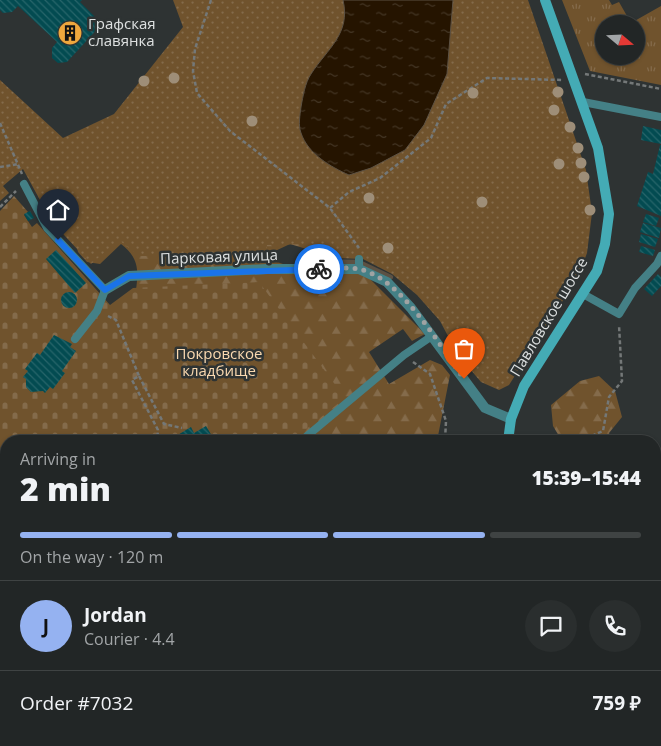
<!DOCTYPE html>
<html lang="en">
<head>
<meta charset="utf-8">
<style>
  body { margin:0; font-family:"Open Sans",sans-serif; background:#2a2e2e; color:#f1f3f6; height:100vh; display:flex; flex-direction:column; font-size:19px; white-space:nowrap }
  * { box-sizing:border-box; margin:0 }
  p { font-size:16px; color:#a2a5a7 }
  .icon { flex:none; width:28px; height:28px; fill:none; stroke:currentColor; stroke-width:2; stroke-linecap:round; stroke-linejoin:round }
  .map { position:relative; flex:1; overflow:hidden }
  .side { position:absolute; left:0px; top:435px; width:661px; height:311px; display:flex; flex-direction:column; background:#222626; border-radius:20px 20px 0 0; box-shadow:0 1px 4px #0004,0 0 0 1px #3f4343 }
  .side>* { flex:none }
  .needle { width:32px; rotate:109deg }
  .tools { position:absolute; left:595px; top:15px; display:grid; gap:10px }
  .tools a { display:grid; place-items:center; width:50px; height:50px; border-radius:50%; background:#222626; box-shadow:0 1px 4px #0004,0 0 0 1px #3f4343; font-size:25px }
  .pin { position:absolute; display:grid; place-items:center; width:42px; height:42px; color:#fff; margin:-51px -21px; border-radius:50% 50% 50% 0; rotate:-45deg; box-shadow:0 0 5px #0007 }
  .pin .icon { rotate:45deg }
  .courier { position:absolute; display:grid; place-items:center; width:50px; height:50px; margin:-25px; border:4px solid #1a73e8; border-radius:50%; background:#fff; color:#222; box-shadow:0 1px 6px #0007 }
  .overview em { font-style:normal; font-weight:800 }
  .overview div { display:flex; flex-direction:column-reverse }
  .overview { display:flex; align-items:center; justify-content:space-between; height:85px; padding:0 20px }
  h1 { font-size:32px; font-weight:800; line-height:38px }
  .bar { display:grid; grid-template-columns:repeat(4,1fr); gap:8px 5px; align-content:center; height:60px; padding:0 20px }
  .bar i { height:6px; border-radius:4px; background:#3f4343 }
  .bar .on { background:#95b2f1 }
  .bar p { grid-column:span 4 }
  .line { display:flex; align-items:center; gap:12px; padding:0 20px; border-top:1px solid #3f4343 }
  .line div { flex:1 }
  .round { display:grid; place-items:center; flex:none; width:52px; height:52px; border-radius:26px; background:#2a2e2e }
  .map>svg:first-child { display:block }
</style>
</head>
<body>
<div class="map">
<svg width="661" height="746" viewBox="0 0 661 746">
  <defs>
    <pattern id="grass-tufts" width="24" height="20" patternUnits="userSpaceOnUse" patternTransform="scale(1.25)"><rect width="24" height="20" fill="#70532d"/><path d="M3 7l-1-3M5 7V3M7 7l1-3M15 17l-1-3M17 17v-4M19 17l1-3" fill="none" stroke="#846b4b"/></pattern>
    <pattern id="forest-firs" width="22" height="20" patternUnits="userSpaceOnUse" patternTransform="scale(1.25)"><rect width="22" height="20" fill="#70532d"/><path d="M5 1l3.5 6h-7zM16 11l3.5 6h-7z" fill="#846b4b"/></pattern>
    <pattern id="cemetery-stones" width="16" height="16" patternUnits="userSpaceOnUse" patternTransform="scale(1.25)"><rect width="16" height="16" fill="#70532d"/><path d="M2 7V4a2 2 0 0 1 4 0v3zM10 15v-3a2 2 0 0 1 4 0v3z" fill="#846b4b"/></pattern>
    <pattern id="park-dots" width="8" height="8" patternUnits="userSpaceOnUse" patternTransform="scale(1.25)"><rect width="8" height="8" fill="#70532d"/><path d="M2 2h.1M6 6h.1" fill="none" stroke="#846b4b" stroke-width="1.8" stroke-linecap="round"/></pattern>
    <pattern id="water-ripples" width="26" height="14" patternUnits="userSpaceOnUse" patternTransform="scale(1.25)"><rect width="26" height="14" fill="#251400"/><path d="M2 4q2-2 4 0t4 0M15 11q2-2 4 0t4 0" fill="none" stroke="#443625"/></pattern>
    <pattern id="building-back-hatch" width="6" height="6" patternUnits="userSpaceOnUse" patternTransform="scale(1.25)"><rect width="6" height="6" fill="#034b51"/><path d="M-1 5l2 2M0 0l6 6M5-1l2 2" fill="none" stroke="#27656a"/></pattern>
  </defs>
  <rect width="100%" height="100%" fill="#2e3333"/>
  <path fill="url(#grass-tufts)" fill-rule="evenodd" d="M 562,0 L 609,0 L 612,5 L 619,2 L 631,23 L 661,6 L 661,85 L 590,71 ZM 604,24 L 636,24 L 636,56 L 604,56 Z
    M 552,740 L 588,740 L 589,742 L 587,746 L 558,746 Z"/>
  <path fill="url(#forest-firs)" d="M 286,212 L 313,251 L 290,244 L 273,252 L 274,261 L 286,265 L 342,269 L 367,276 L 425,334 L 412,341 L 403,329 L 369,352 L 389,384 L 430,360 L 442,365 L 450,375 L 437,441 L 284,441 L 278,425 L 134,307 C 136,280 145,262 121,244 L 100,264 L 87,262 L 78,252 L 72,226 Z
    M 599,376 L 615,391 L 622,417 L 609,433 L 612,441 L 562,441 L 553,426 L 551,405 L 580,381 Z
    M 655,548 L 661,563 L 661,708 L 655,693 Z
    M 378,740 L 440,740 L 445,746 L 381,746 L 380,742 Z"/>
  <path fill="url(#cemetery-stones)" d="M 14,196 L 28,212 L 24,215 L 32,227 L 37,223 L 110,305 L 133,288 L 259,282 L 345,398 L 305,430 L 282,441 L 6,441 L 6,620 L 0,621 L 0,211 Z"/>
  <path fill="url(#park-dots)" d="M 173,0 L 528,0 L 586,170 L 592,213 L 587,253 L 578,277 L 509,385 L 499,390 L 481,382 L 458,355 L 440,321 L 417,295 L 392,274 L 363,259 L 308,257 L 307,244 L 267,245 L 266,256 L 139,256 L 119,240 L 91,264 L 52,222 L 23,169 L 3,186 L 9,193 L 0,201 L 0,80 L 63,138 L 114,114 L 183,27 Z
    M 450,740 L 551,740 L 554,746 L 453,746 Z"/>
  <path fill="url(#water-ripples)" stroke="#5c5143" d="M 343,0 L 453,0 L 447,74 L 424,125 L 405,150 L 371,168 L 349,175 C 331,167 308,154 301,133 C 298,125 300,115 301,107 C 303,96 305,83 311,74 C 327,49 351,34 343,0 Z"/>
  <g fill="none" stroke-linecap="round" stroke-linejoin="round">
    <path stroke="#5c5143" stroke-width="4.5" d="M 307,261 L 359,262 L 391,277"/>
  </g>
  <path fill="url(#building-back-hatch)" d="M 0,0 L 82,0 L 80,2 L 102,24 L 67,62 L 58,63 L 52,58 L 52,48 L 57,42 L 18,6 L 12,12 L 3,13 L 0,10 Z
    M 643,126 L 661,130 L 661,144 L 641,140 Z
    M 660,145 L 661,145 L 661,216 L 637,206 L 648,172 L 653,174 Z
    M 30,211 L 34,218 L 28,221 L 24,214 Z
    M 646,214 L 659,218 L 656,226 L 643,222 Z
    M 643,223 L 661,228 L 659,238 L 640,232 Z
    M 641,234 L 658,239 L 655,247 L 639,242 Z
    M 641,246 L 655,250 L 653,256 L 639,252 Z
    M 56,250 L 86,283 L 75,293 L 46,259 Z
    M 658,274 L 661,277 L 661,286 L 652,296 L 644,289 Z
    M61 300a8 8 0 1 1 16 0a8 8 0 1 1-16 0Z
    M 54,335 L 72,344 L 70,347 L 76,351 L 62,371 L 65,373 L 53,389 L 50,387 L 45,393 L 43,391 L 31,392 L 26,387 L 26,379 L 23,377 L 28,371 L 25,369 L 37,353 L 40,355 Z
    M 206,426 L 215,441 L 179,441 L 176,436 L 191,427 L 194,433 Z"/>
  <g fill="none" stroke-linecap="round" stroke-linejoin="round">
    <path stroke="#747878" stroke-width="2.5" stroke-dasharray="4 2.5" stroke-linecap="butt" d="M 211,0 L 195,49 L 193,71 L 197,93 L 230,131 L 330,208 L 359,248
      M 585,74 L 661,89
      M 0,123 L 22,174
      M 0,167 L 19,164
      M 0,207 L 16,191
      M 330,208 L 349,192 L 380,178 L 431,138 L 446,104 L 487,78 L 562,80
      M 108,316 L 116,320 L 139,376 L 132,380 L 158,430 L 157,441
      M 413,362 L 430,374 L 446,421 L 445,441
      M 139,376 L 164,424 L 182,428
      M 580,441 L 603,431 L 609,397 L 622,381 L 619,325
      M 0,561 L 6,561"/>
    <path stroke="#448086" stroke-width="8" d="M 583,102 L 661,117
      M 24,184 L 47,228 L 105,290 L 97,311 L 75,339
      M 359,259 L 359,269
      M 583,294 L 619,314 L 635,288 L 657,264 L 661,256
      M 301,441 L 404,355 L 432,336"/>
    <path stroke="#448086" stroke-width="10" d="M 105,290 L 129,276 L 267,269 L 359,269 L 387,282 L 411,308 L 485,408 L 511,419"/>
    <path stroke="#44abb5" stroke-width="10" d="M 508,441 L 511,419 L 524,386 L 597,271 L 605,244 L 609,214 L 598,148 L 545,0
      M 642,740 L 644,746"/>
  </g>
  <g fill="#9e8e78">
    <circle cx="174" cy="78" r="5.5"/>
    <circle cx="144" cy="81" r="5.5"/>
    <circle cx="558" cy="92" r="5.5"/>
    <circle cx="473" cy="93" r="5.5"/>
    <circle cx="554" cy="110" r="5.5"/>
    <circle cx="252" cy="121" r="5.5"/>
    <circle cx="570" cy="127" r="5.5"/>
    <circle cx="578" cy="148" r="5.5"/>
    <circle cx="581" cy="163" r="5.5"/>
    <circle cx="559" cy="164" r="5.5"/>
    <circle cx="584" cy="177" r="5.5"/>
    <circle cx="369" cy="198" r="5.5"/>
    <circle cx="482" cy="202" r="5.5"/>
    <circle cx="590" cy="210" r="5.5"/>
    <circle cx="388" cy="248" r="5.5"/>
  </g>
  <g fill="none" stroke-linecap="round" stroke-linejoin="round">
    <path stroke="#a0a3a3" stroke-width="5" stroke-dasharray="0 9" d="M 319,269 C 331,269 346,267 358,269 C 400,276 440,346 464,379"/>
    <path stroke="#1a73e8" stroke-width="6" d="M 58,240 L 105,290 L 129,276 L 319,269"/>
  </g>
  <defs>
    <symbol id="building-disc" viewBox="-11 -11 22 22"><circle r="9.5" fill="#eea73d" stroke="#2e3333"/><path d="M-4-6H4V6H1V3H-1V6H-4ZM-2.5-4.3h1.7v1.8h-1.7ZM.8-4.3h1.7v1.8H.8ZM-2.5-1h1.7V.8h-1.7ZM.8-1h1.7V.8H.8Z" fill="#111"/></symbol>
  </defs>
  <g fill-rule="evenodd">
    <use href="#building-disc" x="56" y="19" width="28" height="28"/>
  </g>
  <g text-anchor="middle" stroke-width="5" stroke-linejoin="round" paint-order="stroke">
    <g font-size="15" fill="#dde0e0" stroke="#2e3333" text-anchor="start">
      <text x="88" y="29">Графская<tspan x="88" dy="17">славянка</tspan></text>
    </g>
    <g font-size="15" fill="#dde0e0" stroke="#2e3333">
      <text transform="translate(219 257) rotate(-2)" y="5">Парковая улица</text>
      <text transform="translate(549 317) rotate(-59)" y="5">Павловское шоссе</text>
    </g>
    <g font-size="15" fill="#fad9b0" stroke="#2e3333">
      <text x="219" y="359">Покровское<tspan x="219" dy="17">кладбище</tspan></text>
    </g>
  </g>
</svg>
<div class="tools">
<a><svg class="needle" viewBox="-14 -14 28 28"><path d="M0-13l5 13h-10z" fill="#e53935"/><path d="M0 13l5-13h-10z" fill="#a2a5a7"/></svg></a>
</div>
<div class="pin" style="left:464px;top:379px;background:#ea580c"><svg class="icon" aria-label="bag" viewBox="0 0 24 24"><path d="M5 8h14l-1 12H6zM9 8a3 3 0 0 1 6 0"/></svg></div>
<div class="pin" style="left:58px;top:240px;background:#1f2937"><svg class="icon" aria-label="home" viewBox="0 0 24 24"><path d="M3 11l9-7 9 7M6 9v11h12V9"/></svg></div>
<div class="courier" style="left:319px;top:269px"><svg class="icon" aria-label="bike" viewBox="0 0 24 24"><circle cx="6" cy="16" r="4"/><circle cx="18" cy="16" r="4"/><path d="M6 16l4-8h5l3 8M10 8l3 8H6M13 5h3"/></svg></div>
<section class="side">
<div class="overview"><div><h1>2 min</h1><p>Arriving in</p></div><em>15:39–15:44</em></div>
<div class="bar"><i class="on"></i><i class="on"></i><i class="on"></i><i></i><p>On the way · 120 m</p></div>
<div class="line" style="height:90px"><b class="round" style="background:#95b2f1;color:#111">J</b><div><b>Jordan</b><p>Courier · 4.4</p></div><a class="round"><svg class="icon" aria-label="chat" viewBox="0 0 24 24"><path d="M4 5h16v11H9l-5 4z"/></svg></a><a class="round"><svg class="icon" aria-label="phone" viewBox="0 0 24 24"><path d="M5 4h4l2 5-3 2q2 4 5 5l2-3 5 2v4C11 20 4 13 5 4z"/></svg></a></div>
<div class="line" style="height:65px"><div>Order #7032</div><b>759 ₽</b></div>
</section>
</div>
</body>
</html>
